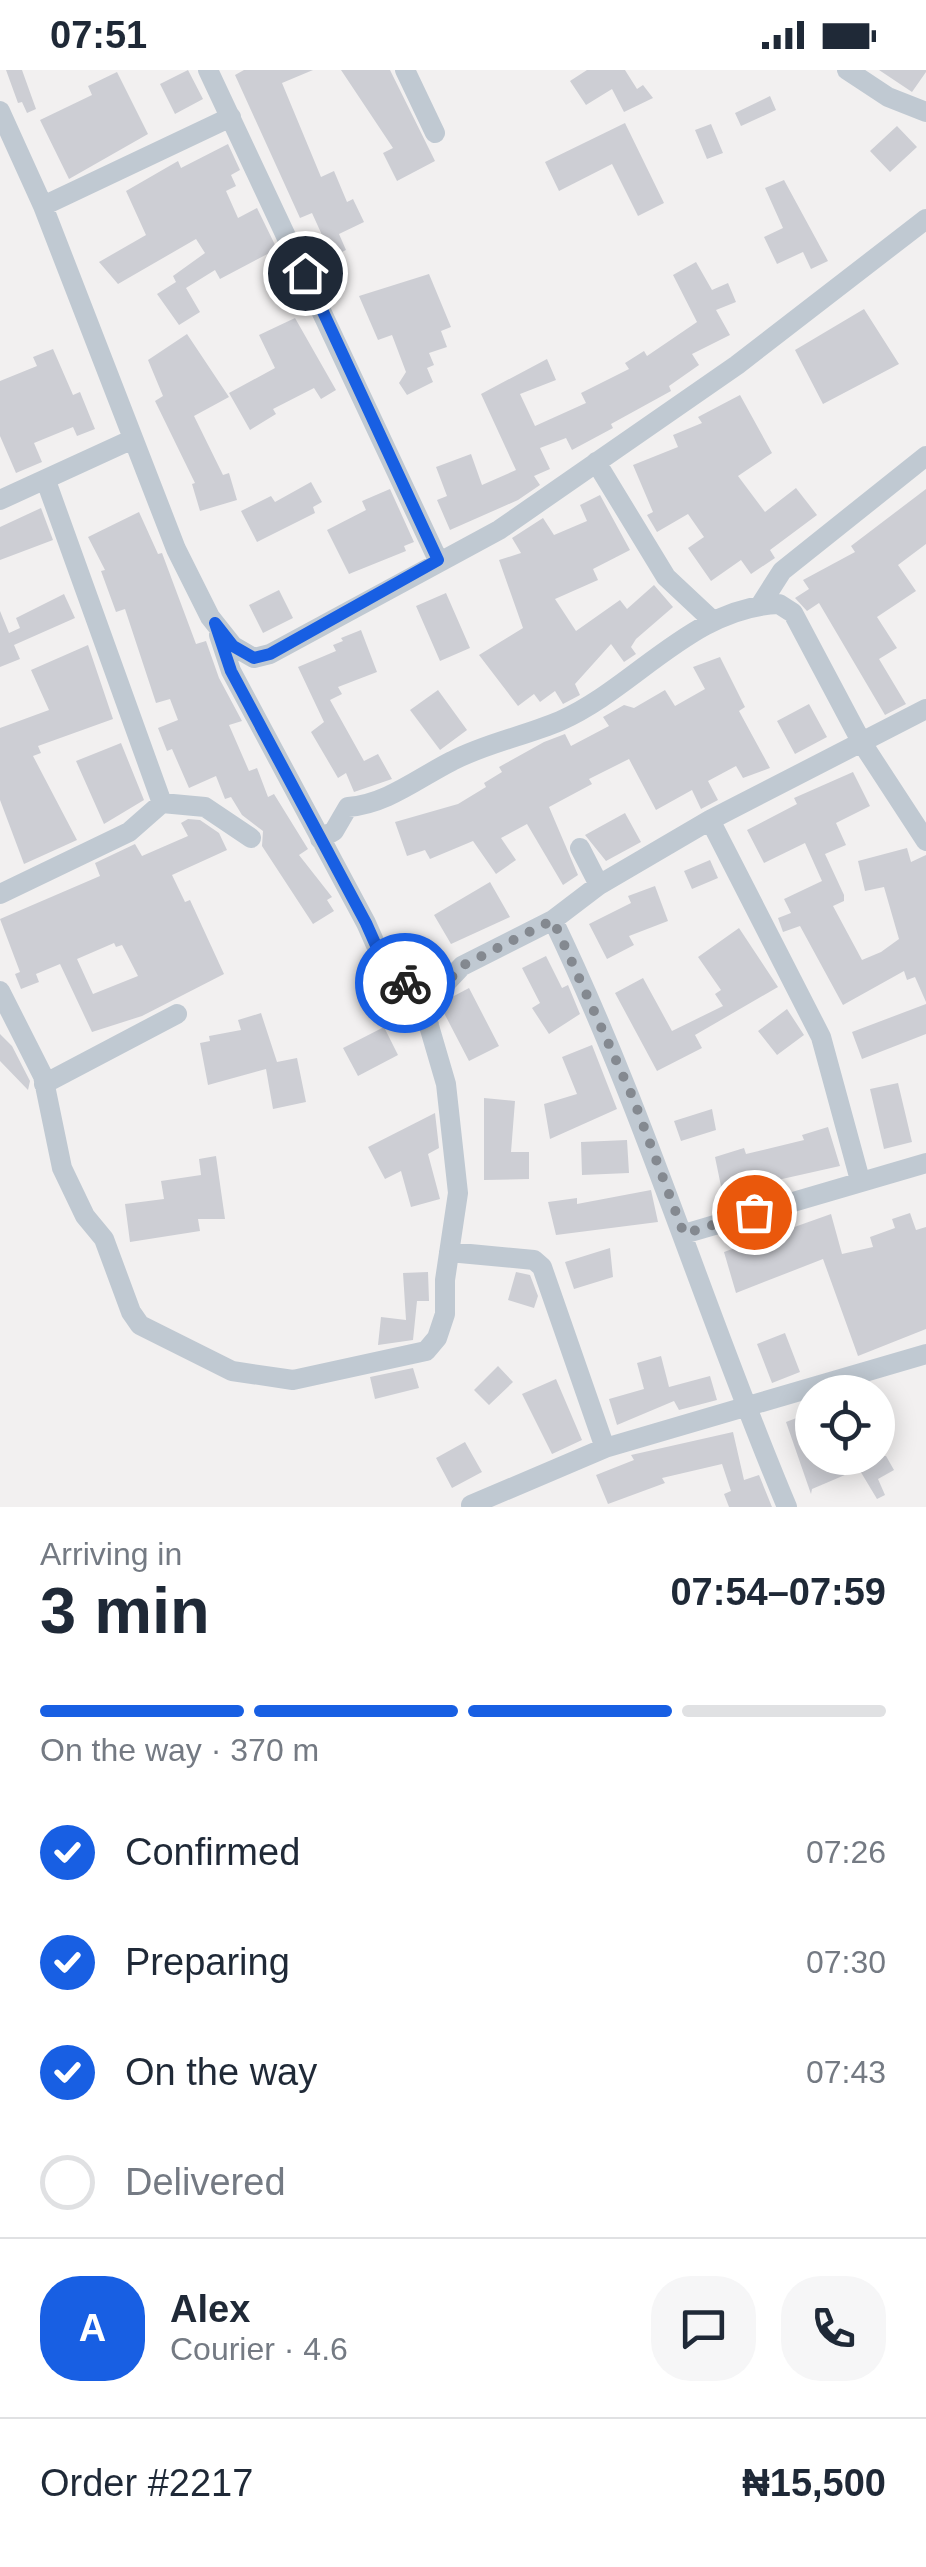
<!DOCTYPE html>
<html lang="en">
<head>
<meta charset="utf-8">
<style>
  body { margin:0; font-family:Helvetica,sans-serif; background:#f6f6f7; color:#1f2937; height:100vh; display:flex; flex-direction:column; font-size:38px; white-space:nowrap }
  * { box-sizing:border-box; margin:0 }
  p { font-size:32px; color:#747a83 }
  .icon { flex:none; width:55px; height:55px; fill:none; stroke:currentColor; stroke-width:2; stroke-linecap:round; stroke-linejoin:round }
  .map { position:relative; height:1437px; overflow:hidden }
  .sheet { display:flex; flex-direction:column; background:#fff; flex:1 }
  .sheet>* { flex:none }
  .controls { position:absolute; left:795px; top:1305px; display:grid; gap:20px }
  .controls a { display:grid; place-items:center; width:100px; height:100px; border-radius:50%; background:#fff; box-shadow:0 5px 25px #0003; font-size:50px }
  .pin { position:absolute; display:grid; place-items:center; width:85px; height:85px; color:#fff; margin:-42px; border:5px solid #fff; border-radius:50%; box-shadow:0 2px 10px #0007 }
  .courier { position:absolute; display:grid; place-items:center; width:100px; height:100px; margin:-50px; border:8px solid #185fe3; border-radius:50%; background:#fff; color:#222; box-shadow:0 2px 12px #0007 }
  .overview em { font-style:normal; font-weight:700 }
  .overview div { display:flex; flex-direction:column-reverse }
  .overview { display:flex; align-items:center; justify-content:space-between; height:170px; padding:0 40px }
  h1 { font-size:65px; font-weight:700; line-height:75px }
  .bar { display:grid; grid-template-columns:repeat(4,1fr); gap:15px 10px; align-content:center; height:120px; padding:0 40px }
  .bar i { height:12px; border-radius:8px; background:#e0e1e3 }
  .bar .on { background:#185fe3 }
  .bar p { grid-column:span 4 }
  .line { display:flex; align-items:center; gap:25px; padding:0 40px; border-top:2px solid #e0e1e3 }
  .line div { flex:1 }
  .round { display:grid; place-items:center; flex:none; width:105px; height:105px; border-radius:40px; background:#f6f6f7 }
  ol { padding:0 40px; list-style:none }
  li { display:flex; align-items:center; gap:30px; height:110px }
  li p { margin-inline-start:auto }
  li .icon { padding:10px; border-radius:50%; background:#185fe3; color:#fff; stroke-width:4 }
  li:last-child { color:#747a83 }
  li i { width:55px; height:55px; border:5px solid #e0e1e3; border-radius:50% }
  .status { display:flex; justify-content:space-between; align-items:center; height:70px; padding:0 50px; background:#fff; direction:ltr }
  .status svg { height:28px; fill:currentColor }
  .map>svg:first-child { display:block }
</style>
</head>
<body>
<div class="status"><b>07:51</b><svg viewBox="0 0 49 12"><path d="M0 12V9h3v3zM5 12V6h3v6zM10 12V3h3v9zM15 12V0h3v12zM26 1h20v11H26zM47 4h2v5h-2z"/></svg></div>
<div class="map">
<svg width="926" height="1437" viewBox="0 0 926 1437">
  <rect width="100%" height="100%" fill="#f2f0f0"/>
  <path fill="#cdced4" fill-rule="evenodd" d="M 6,0 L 22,0 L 36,39 L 27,43 L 22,32 L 18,33 Z
    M 188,0 L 203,29 L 175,44 L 160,14 Z
    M 244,0 L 313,0 L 282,13 L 321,107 L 334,101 L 347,132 L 353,129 L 364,152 L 339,164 L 346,180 L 332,187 L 312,143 L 300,148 L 235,5 Z
    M 341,0 L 390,0 L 435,91 L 397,111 L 383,83 L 393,78 Z
    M 587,0 L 625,0 L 637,19 L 643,15 L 653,28 L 624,42 L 612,19 L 586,35 L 570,11 Z
    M 879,0 L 926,0 L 926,2 L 912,22 Z
    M 117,2 L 148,64 L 69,109 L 40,50 L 92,25 L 88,16 Z
    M 770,26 L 776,40 L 741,56 L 735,43 Z
    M 625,53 L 664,133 L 638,146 L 612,94 L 559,121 L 545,92 Z
    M 711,54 L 723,83 L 707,89 L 695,60 Z
    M 897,56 L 917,77 L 890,102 L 870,81 Z
    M 228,74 L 240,100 L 231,105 L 236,116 L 226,121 L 238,148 L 257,138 L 277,179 L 220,209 L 215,200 L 186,218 L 200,242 L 179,255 L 157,224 L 176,212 L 173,206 L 205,183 L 196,169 L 118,214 L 99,192 L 146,165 L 126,121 L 178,91 L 181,98 Z
    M 784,110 L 828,191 L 811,199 L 803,182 L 777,194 L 764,167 L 783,158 L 765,118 Z
    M 696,192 L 712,220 L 728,213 L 736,232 L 716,240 L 730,265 L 692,284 L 699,295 L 669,316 L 671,321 L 611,354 L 613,358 L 572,380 L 566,368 L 540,378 L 550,399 L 534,406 L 540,415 L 518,430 L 450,460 L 437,430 L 447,426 L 436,397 L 471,384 L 482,415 L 516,400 L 481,324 L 547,289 L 556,310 L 520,324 L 535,356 L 586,333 L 581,323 L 629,299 L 625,293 L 644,281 L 647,286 L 697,252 L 673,205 Z
    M 429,204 L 451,257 L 441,261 L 447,277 L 429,283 L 434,295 L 427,298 L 433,312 L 407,325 L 399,313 L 406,302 L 392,265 L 378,270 L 359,226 Z
    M 864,239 L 899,294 L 823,334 L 795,280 Z
    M 295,248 L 336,320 L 321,329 L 314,318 L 273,339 L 276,344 L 250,360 L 229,323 L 275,298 L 259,265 Z
    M 187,264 L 229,327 L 194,346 L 223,405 L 229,403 L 237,430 L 200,441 L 192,414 L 195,413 L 155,331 L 163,326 L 148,290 Z
    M 53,279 L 73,325 L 80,322 L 95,359 L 77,366 L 73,357 L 34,373 L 42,392 L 16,403 L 0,366 L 0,311 L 37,296 L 33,287 Z
    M 740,325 L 772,383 L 738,406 L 765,442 L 796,418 L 817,445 L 770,480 L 775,488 L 751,504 L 741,490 L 711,511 L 688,478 L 704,467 L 688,444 L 657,462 L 647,445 L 653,442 L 633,395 L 678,377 L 673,365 L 702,353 L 698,347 Z
    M 311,412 L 322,432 L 313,437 L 315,443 L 257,472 L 241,441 L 271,426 L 275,432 Z
    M 390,419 L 414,472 L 404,476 L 406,481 L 349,504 L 327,460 L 366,440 L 362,431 Z
    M 926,419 L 926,474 L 898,495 L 916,521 L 877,547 L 897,578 L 879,589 L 906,634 L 885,645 L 819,533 L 807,541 L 795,528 L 809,519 L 803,510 L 855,482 L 851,476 Z
    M 600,425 L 630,480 L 593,499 L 598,510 L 555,529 L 576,561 L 620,530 L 627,539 L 654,515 L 673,537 L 636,569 L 631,577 L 636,584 L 624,592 L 611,574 L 575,614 L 580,625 L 563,634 L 555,621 L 540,632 L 534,624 L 518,636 L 479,585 L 523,558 L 499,490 L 521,483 L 512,468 L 543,448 L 554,465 L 587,451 L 580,435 Z
    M 41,438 L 53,470 L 0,490 L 0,457 Z
    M 139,442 L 158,484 L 162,483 L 196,574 L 206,571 L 219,608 L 242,651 L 229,655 L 249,701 L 257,698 L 268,727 L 274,724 L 308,779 L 299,785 L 332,827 L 327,830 L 334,841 L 313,854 L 262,776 L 263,761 L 242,745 L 231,727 L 225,729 L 216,706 L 189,718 L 172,679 L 167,681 L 158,658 L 178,650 L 170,629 L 156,633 L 125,539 L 116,542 L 101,501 L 105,500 L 88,467 Z
    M 279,520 L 293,548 L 263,563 L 249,535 Z
    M 446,523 L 470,578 L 440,591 L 416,536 Z
    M 64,524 L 75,548 L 14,575 L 20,589 L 0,597 L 0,541 L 9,563 L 20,558 L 16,548 Z
    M 361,560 L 377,602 L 338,617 L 342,624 L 330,630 L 364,691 L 378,684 L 392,709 L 354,722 L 346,703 L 338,708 L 311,662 L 324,652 L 298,597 L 336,581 L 333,575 L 343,571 L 341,568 Z
    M 88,575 L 113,649 L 38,676 L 41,683 L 33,686 L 77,770 L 24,794 L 0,730 L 0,658 L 49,640 L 31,600 Z
    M 720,587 L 745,637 L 739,641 L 770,698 L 743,708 L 736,696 L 708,711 L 718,730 L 701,739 L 692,720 L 656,740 L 629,689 L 589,709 L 592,714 L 549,737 L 578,805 L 563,815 L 527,754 L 501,768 L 516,790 L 496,804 L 473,771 L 430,789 L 425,780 L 407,786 L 395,752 L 458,734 L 486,717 L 484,713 L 502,702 L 499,697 L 544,672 L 565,664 L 571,676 L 609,656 L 603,647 L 624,635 L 634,638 L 665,620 L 675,636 L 705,619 L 693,597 Z
    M 438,620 L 467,660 L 440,680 L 410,640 Z
    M 809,634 L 827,667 L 795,684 L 777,651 Z
    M 121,673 L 144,730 L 104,754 L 76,691 Z
    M 853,702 L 870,736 L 836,753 L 846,775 L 825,784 L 844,825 L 844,831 L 833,836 L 862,890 L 881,882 L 899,869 L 884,817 L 865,821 L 858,791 L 907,778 L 911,792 L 926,785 L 926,932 L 915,907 L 907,910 L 904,901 L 843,935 L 800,856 L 783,862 L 778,848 L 791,843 L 784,829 L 822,811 L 805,773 L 764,793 L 747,760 L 797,734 L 794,728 Z
    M 625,743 L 641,772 L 606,791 L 585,765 Z
    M 188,749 L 200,750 L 219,763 L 227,780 L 172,805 L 185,832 L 190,830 L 224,904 L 142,946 L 92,962 L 60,894 L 36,904 L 39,912 L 21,919 L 15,904 L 20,902 L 0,849 L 100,806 L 95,793 L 135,774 L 142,786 L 188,766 L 181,753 ZM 114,873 L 116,877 L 122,875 L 138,906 L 93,924 L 77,889 Z
    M 710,790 L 718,808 L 692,819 L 684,801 Z
    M 490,812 L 510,847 L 451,874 L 434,845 Z
    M 655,816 L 668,851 L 629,866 L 634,875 L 607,889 L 589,854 L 631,833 L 628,826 Z
    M 739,858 L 778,917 L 695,965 L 702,978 L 657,1001 L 615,923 L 643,908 L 672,961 L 723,936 L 715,924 L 721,920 L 698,887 Z
    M 435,876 L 442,897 L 421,911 L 407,890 Z
    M 546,886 L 562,918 L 568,915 L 580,944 L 549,964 L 532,938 L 540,933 L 522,898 Z
    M 469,918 L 499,976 L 469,991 L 443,941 L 452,927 Z
    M 926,934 L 926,964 L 862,989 L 852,962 Z
    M 787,939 L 804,965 L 777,985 L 758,961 Z
    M 261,943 L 277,992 L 297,988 L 306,1032 L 273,1039 L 266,999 L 208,1015 L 200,973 L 210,971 L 209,966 L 241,960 L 238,950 Z
    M 384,957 L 398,985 L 358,1006 L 343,978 Z
    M 0,964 L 12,976 L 30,1011 L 28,1020 L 0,991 Z
    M 592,975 L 617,1039 L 550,1069 L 544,1034 L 577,1024 L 562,987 Z
    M 898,1013 L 912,1072 L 884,1079 L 870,1019 Z
    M 484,1028 L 515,1031 L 511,1082 L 529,1082 L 529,1109 L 484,1110 Z
    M 712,1039 L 716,1060 L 681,1071 L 674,1051 Z
    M 435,1043 L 439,1078 L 428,1084 L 440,1129 L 411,1137 L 401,1101 L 385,1109 L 368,1077 Z
    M 828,1057 L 840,1096 L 755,1115 L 757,1128 L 741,1133 L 738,1118 L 722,1121 L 715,1087 L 744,1078 L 746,1084 L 804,1070 L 802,1065 Z
    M 627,1070 L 629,1103 L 582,1105 L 581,1072 Z
    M 216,1086 L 225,1149 L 198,1149 L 200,1161 L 130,1172 L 125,1134 L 164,1129 L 161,1111 L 201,1105 L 199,1089 Z
    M 651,1120 L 658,1152 L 556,1165 L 548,1132 L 577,1128 L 577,1134 Z
    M 910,1143 L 916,1160 L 926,1157 L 926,1259 L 858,1286 L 823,1189 L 736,1223 L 724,1182 L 831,1144 L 842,1184 L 873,1177 L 870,1167 L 895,1158 L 892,1149 Z
    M 610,1178 L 613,1207 L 574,1219 L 565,1192 Z
    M 428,1202 L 429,1231 L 417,1231 L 413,1270 L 378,1275 L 381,1247 L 406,1250 L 403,1203 Z
    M 516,1202 L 530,1205 L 538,1226 L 534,1238 L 508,1230 Z
    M 785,1263 L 800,1302 L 772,1313 L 757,1274 Z
    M 661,1286 L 669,1317 L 710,1306 L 717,1330 L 679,1340 L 674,1331 L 617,1355 L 609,1329 L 644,1319 L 637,1293 Z
    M 498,1296 L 513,1312 L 489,1335 L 474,1320 Z
    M 413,1298 L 419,1318 L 375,1329 L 370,1307 Z
    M 556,1309 L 582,1370 L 552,1384 L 522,1324 Z
    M 812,1342 L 812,1388 L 886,1386 L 894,1400 L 878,1409 L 885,1425 L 877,1429 L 859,1399 L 812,1419 L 811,1424 L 786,1352 Z
    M 733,1362 L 744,1410 L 759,1405 L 772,1437 L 729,1437 L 724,1424 L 731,1421 L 722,1394 L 662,1408 L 665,1413 L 608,1434 L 596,1405 L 634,1390 L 631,1385 Z
    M 465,1372 L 482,1402 L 452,1418 L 436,1388 Z"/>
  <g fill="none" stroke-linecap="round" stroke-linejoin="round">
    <path stroke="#c0c9d2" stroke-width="20" d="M 208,0 L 438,490
      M 405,0 L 435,63
      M 847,0 L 888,27 L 926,42
      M 0,41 L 43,136 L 176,479 L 210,547 L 233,576 L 254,588 L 270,584 L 499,460 L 737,295 L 926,149
      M 43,136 L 231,47
      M 596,392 L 666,507 L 713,551
      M 46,411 L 162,733
      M 0,430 L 133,369
      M 761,534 L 782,501 L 926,386
      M 219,565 L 231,601 L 366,853 L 390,907 L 429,955
      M 710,750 L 821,967 L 860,1110
      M 320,769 L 334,761 L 348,737 C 387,734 418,708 452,691 C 486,673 525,666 560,651 C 635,618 692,537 779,534 L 793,543 L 862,673 L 926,771
      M 580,778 L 599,815
      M 0,824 L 129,762 L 162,733 L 205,737 L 251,768
      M 553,850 C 645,1041 705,1243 787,1437
      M 0,921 L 43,1006 L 62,1098 L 85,1146 L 104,1169 L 131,1242 L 140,1255 L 232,1301 L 293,1310 L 426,1281 L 437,1268 L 445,1244 L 445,1210 L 458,1123 L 446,1014 L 427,949 L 432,928 L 462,896 L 553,850 L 599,815 L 710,750 L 926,639
      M 44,1014 L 177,944
      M 684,1164 L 926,1093
      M 449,1182 L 534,1190 L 542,1197 L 605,1378
      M 471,1435 L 605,1378 L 926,1284"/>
  </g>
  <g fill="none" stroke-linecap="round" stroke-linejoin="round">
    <path stroke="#848990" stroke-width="10" stroke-dasharray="0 18" d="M 405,913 L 440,920 L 462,896 L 553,850 L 633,1028 L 684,1164 L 754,1142"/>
    <path stroke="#185fe3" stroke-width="12" d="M 305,203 L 438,490 L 270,584 L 254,588 L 233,576 L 215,553 L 231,601 L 366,853 L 390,907 L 405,913"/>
  </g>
</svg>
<div class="controls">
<a><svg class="icon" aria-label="locate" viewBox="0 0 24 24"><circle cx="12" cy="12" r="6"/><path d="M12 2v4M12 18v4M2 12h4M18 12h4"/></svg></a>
</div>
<div class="pin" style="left:754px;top:1142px;background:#ea580c"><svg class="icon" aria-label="bag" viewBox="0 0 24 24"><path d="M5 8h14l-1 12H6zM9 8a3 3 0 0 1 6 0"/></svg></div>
<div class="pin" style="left:305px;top:203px;background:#1f2937"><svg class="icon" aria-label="home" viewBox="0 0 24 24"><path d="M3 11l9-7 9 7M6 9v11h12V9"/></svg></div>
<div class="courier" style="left:405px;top:913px"><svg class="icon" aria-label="bike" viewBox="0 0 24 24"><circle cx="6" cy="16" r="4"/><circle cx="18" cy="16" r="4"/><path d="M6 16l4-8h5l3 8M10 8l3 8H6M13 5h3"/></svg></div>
</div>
<section class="sheet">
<div class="overview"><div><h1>3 min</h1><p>Arriving in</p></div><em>07:54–07:59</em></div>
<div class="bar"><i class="on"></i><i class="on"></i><i class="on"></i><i></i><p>On the way · 370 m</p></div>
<ol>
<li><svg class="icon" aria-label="check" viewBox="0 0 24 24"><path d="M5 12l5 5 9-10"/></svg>Confirmed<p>07:26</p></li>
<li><svg class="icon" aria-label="check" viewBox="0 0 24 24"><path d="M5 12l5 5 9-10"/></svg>Preparing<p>07:30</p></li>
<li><svg class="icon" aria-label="check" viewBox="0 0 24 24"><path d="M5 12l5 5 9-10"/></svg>On the way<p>07:43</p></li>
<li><i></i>Delivered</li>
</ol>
<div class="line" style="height:180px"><b class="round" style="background:#185fe3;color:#fff">A</b><div><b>Alex</b><p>Courier · 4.6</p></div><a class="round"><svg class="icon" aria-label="chat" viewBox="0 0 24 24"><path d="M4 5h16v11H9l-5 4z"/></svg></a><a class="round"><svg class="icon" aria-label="phone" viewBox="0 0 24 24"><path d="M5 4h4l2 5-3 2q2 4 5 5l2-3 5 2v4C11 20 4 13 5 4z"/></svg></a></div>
<div class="line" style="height:130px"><div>Order #2217</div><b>₦15,500</b></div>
</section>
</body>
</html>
